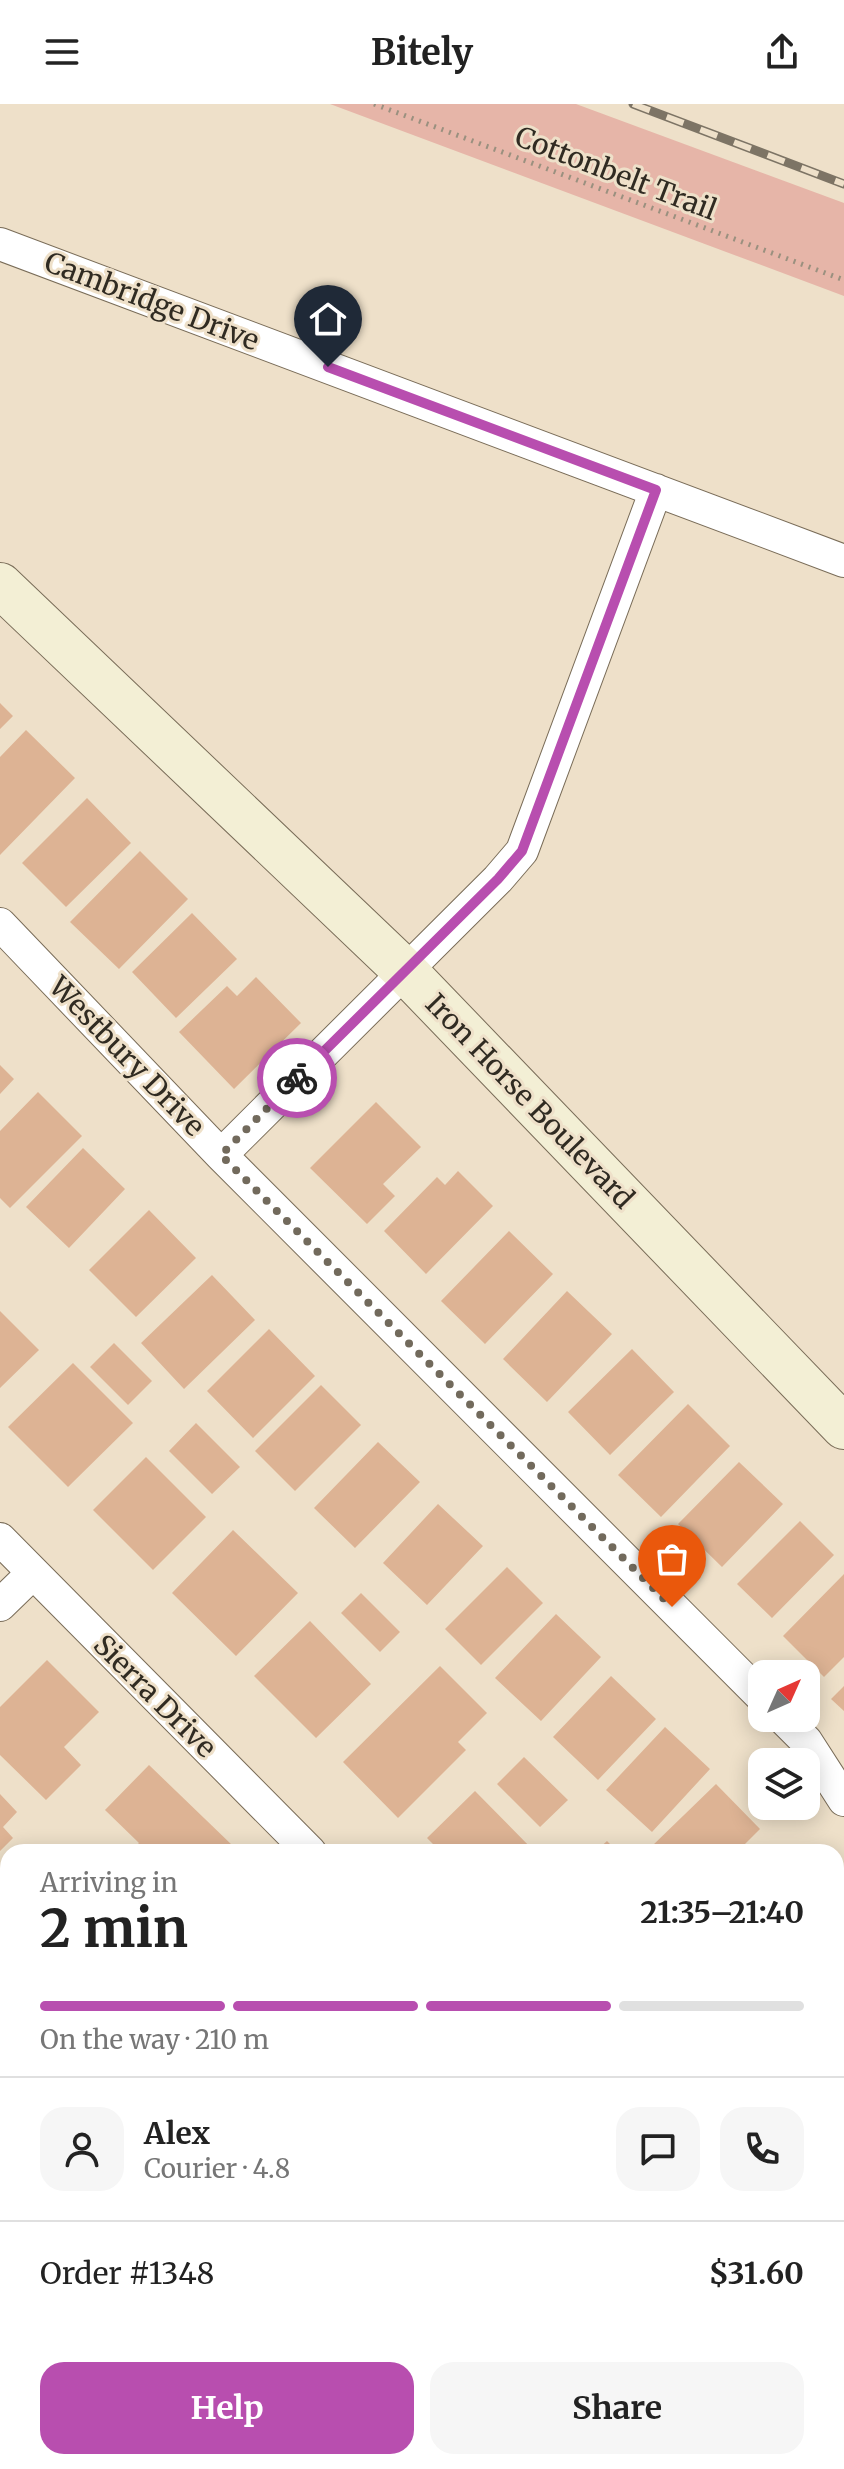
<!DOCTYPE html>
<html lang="en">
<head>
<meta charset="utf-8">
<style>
  body { margin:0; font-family:Merriweather,serif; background:#f6f6f6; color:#222; height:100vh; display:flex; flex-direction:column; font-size:30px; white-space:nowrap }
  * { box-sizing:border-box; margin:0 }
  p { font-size:26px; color:#767676 }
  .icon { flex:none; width:44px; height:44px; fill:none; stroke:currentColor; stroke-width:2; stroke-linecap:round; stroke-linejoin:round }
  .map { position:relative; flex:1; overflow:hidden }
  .sheet { position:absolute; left:0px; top:1740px; width:844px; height:626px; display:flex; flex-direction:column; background:#fff; border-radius:24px 24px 0 0; box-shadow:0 4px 20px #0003 }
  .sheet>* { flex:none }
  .needle { width:52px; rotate:45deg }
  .fabs { position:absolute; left:748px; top:1556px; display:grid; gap:16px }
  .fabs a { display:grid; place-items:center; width:72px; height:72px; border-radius:16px; background:#fff; box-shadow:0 4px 20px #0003; font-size:40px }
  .pin { position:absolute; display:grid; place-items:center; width:68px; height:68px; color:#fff; margin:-82px -34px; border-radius:50% 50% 50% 0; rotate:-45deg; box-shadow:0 0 8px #0007 }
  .pin .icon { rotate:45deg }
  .courier { position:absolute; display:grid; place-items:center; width:80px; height:80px; margin:-40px; border:6px solid #b84eaf; border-radius:50%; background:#fff; color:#222; box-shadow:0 2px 10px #0007 }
  .overview em { font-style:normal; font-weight:700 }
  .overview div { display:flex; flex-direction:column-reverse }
  .overview { display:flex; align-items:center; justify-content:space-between; height:136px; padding:0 40px }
  h1 { font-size:52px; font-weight:700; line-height:60px }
  .bar { display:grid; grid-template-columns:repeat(4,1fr); gap:12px 8px; align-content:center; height:96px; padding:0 40px }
  .bar i { height:10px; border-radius:6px; background:#e0e0e0 }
  .bar .selected { background:#b84eaf }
  .bar p { grid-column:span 4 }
  .line { display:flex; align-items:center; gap:20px; padding:0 40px; border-top:2px solid #e0e0e0 }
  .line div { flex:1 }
  .round { display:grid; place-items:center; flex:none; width:84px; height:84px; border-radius:24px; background:#f6f6f6 }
  .primary-button { display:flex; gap:16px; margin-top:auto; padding:16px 40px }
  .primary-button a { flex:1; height:92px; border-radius:24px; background:#b84eaf; color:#fff; font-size:32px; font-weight:700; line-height:92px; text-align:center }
  .primary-button a+a { background:#f6f6f6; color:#222 }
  header { display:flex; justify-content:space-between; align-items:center; height:104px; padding:0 40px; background:#fff; font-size:36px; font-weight:700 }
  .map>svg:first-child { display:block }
</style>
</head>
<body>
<header><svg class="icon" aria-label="menu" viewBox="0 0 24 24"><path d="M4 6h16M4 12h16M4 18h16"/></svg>Bitely<svg class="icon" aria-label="share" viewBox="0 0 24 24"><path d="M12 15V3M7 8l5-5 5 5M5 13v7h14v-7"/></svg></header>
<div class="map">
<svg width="844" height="2365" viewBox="0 0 844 2365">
  <rect width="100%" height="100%" fill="#eee0c9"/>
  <path fill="#e6b5a8" d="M 330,0 L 576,0 L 844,99 L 844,192 Z"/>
  <path fill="#ddb394" d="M 0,599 L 13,612 L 0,625 Z
    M 26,626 L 75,674 L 0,751 L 0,653 Z
    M 87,694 L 131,739 L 66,803 L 22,759 Z
    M 140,747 L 188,795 L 119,865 L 70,818 Z
    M 192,809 L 237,855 L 176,914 L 132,868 Z
    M 256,873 L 301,919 L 234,985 L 179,928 L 227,882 L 237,892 Z
    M 0,961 L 14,975 L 0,990 Z
    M 38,988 L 82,1032 L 10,1104 L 0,1094 L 0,1027 Z
    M 376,998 L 421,1043 L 383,1080 L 395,1092 L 367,1120 L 310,1064 Z
    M 83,1044 L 125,1085 L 69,1144 L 26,1103 Z
    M 458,1067 L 493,1102 L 426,1170 L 384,1127 L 437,1073 L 445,1081 Z
    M 149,1106 L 196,1154 L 136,1213 L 89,1166 Z
    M 509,1127 L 553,1170 L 485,1240 L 441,1197 Z
    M 212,1171 L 255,1216 L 184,1285 L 141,1239 Z
    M 567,1187 L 612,1230 L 547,1298 L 503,1255 Z
    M 0,1207 L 39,1246 L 0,1284 Z
    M 269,1225 L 315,1272 L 253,1334 L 207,1287 Z
    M 114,1239 L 152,1277 L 128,1301 L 90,1263 Z
    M 632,1245 L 674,1288 L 610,1351 L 568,1308 Z
    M 73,1259 L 133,1319 L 68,1383 L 8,1323 Z
    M 321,1281 L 361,1321 L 295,1387 L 255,1347 Z
    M 688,1300 L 730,1342 L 661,1413 L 618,1371 Z
    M 196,1319 L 240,1363 L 212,1390 L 169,1347 Z
    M 378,1338 L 420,1378 L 355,1444 L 314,1404 Z
    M 146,1353 L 206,1413 L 153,1466 L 93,1406 Z
    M 739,1358 L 783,1400 L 722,1463 L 678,1420 Z
    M 438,1400 L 483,1442 L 427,1501 L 383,1459 Z
    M 800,1417 L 834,1451 L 772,1514 L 737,1480 Z
    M 233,1426 L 298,1489 L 236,1552 L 172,1489 Z
    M 507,1463 L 543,1499 L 481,1561 L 445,1525 Z
    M 844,1470 L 844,1553 L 824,1573 L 783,1532 Z
    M 361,1489 L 400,1528 L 380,1548 L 341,1509 Z
    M 556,1510 L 601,1553 L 541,1617 L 495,1574 Z
    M 310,1517 L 371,1580 L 316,1634 L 254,1572 Z
    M 47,1556 L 99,1608 L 64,1643 L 81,1661 L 46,1696 L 0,1651 L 0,1603 Z
    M 440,1562 L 487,1609 L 458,1638 L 466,1646 L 398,1714 L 343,1658 Z
    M 611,1572 L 656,1615 L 598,1676 L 553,1633 Z
    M 844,1582 L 844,1607 L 831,1595 Z
    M 665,1623 L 710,1665 L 652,1728 L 606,1686 Z
    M 524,1653 L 568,1696 L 540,1723 L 497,1680 Z
    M 149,1661 L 232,1741 L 225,1748 L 130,1748 L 139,1739 L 105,1706 Z
    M 716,1680 L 760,1725 L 737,1748 L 658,1748 L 652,1742 Z
    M 475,1687 L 535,1748 L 441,1748 L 427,1734 Z
    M 0,1690 L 17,1708 L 3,1723 L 13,1734 L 0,1747 Z
    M 607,1737 L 618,1748 L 595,1748 Z
    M 8,1864 L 8,1969 L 0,1977 L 0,1872 Z
    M 838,1978 L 844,1985 L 844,2023 L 836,2031 Z
    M 836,2087 L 844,2088 L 838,2140 L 836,2140 Z
    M 0,2196 L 8,2204 L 8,2324 L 0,2332 Z
    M 101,2358 L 109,2358 L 116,2365 L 94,2365 Z
    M 145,2358 L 211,2358 L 204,2365 L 152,2365 Z
    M 667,2358 L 749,2358 L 746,2365 L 683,2365 Z"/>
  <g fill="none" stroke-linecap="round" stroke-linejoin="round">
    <defs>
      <path id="street" d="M 0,140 L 844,457
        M 0,820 L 221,1051 L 762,1593
        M 221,1051 L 498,775 L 522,747 L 656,386
        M 0,1435 L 310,1748
        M 0,1501 L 33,1469
        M 783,1614 L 806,1637 L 844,1696
        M 0,2091 L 8,2083
        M 543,2365 L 546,2358"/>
      <path id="secondary" d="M 0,481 L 404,866 L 844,1323"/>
    </defs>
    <use href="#street" stroke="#796c58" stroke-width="34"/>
    <use href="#secondary" stroke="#796c58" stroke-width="46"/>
    <path stroke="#9a907f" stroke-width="5" stroke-dasharray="2 6" stroke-linecap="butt" d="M 374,0 L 844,176"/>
    <use href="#street" stroke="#fff" stroke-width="32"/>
    <use href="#secondary" stroke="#f3efd5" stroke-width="44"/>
    <defs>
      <path id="rail" d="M 633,0 L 844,80"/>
    </defs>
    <use href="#rail" stroke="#7d7465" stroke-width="9"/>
    <use href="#rail" stroke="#eee0c9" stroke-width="6" stroke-dasharray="18" stroke-linecap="butt"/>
  </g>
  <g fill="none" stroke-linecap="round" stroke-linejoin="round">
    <path stroke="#726a5c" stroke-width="8" stroke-dasharray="0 14.4" d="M 297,974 L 221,1051 L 672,1503"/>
    <path stroke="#b84eaf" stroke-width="10" d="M 297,974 L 498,775 L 522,747 L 656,386 L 328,263"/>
  </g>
  <g text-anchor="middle" stroke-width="6" stroke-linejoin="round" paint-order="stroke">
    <g font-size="28" fill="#302b22" stroke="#eee0c9">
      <text transform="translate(616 69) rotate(21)" y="10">Cottonbelt Trail</text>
      <text transform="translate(152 197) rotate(21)" y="10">Cambridge Drive</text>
      <text transform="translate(127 952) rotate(46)" y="10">Westbury Drive</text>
      <text transform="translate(530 997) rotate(46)" y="10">Iron Horse Boulevard</text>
      <text transform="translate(155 1592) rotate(45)" y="10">Sierra Drive</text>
    </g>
  </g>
</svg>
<div class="fabs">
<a><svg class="needle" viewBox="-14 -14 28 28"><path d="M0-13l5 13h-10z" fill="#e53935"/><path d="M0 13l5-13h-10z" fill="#767676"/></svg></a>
<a><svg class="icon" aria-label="layers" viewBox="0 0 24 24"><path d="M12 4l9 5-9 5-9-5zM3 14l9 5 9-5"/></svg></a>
</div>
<div class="pin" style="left:672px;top:1503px;background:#ea580c"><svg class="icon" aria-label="bag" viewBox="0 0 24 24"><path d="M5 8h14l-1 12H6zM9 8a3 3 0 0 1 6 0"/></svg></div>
<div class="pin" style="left:328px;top:263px;background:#1f2937"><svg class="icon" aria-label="home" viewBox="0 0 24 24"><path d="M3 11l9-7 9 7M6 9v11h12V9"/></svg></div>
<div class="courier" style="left:297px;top:974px"><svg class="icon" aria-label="bike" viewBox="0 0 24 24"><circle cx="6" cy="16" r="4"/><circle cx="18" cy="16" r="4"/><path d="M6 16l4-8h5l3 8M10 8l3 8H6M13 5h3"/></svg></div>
<section class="sheet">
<div class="overview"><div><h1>2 min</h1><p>Arriving in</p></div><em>21:35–21:40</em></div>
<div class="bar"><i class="selected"></i><i class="selected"></i><i class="selected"></i><i></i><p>On the way · 210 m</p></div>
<div class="line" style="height:144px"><a class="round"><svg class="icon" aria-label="person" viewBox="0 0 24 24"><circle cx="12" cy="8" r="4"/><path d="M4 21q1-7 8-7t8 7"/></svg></a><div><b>Alex</b><p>Courier · 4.8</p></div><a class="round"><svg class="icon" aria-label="chat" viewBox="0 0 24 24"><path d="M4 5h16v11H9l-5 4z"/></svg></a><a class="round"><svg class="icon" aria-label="phone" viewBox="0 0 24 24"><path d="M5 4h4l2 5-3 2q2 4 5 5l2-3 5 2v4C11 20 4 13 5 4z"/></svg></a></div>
<div class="line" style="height:104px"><div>Order #1348</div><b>$31.60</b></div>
<div class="primary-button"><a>Help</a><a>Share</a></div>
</section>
</div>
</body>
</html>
